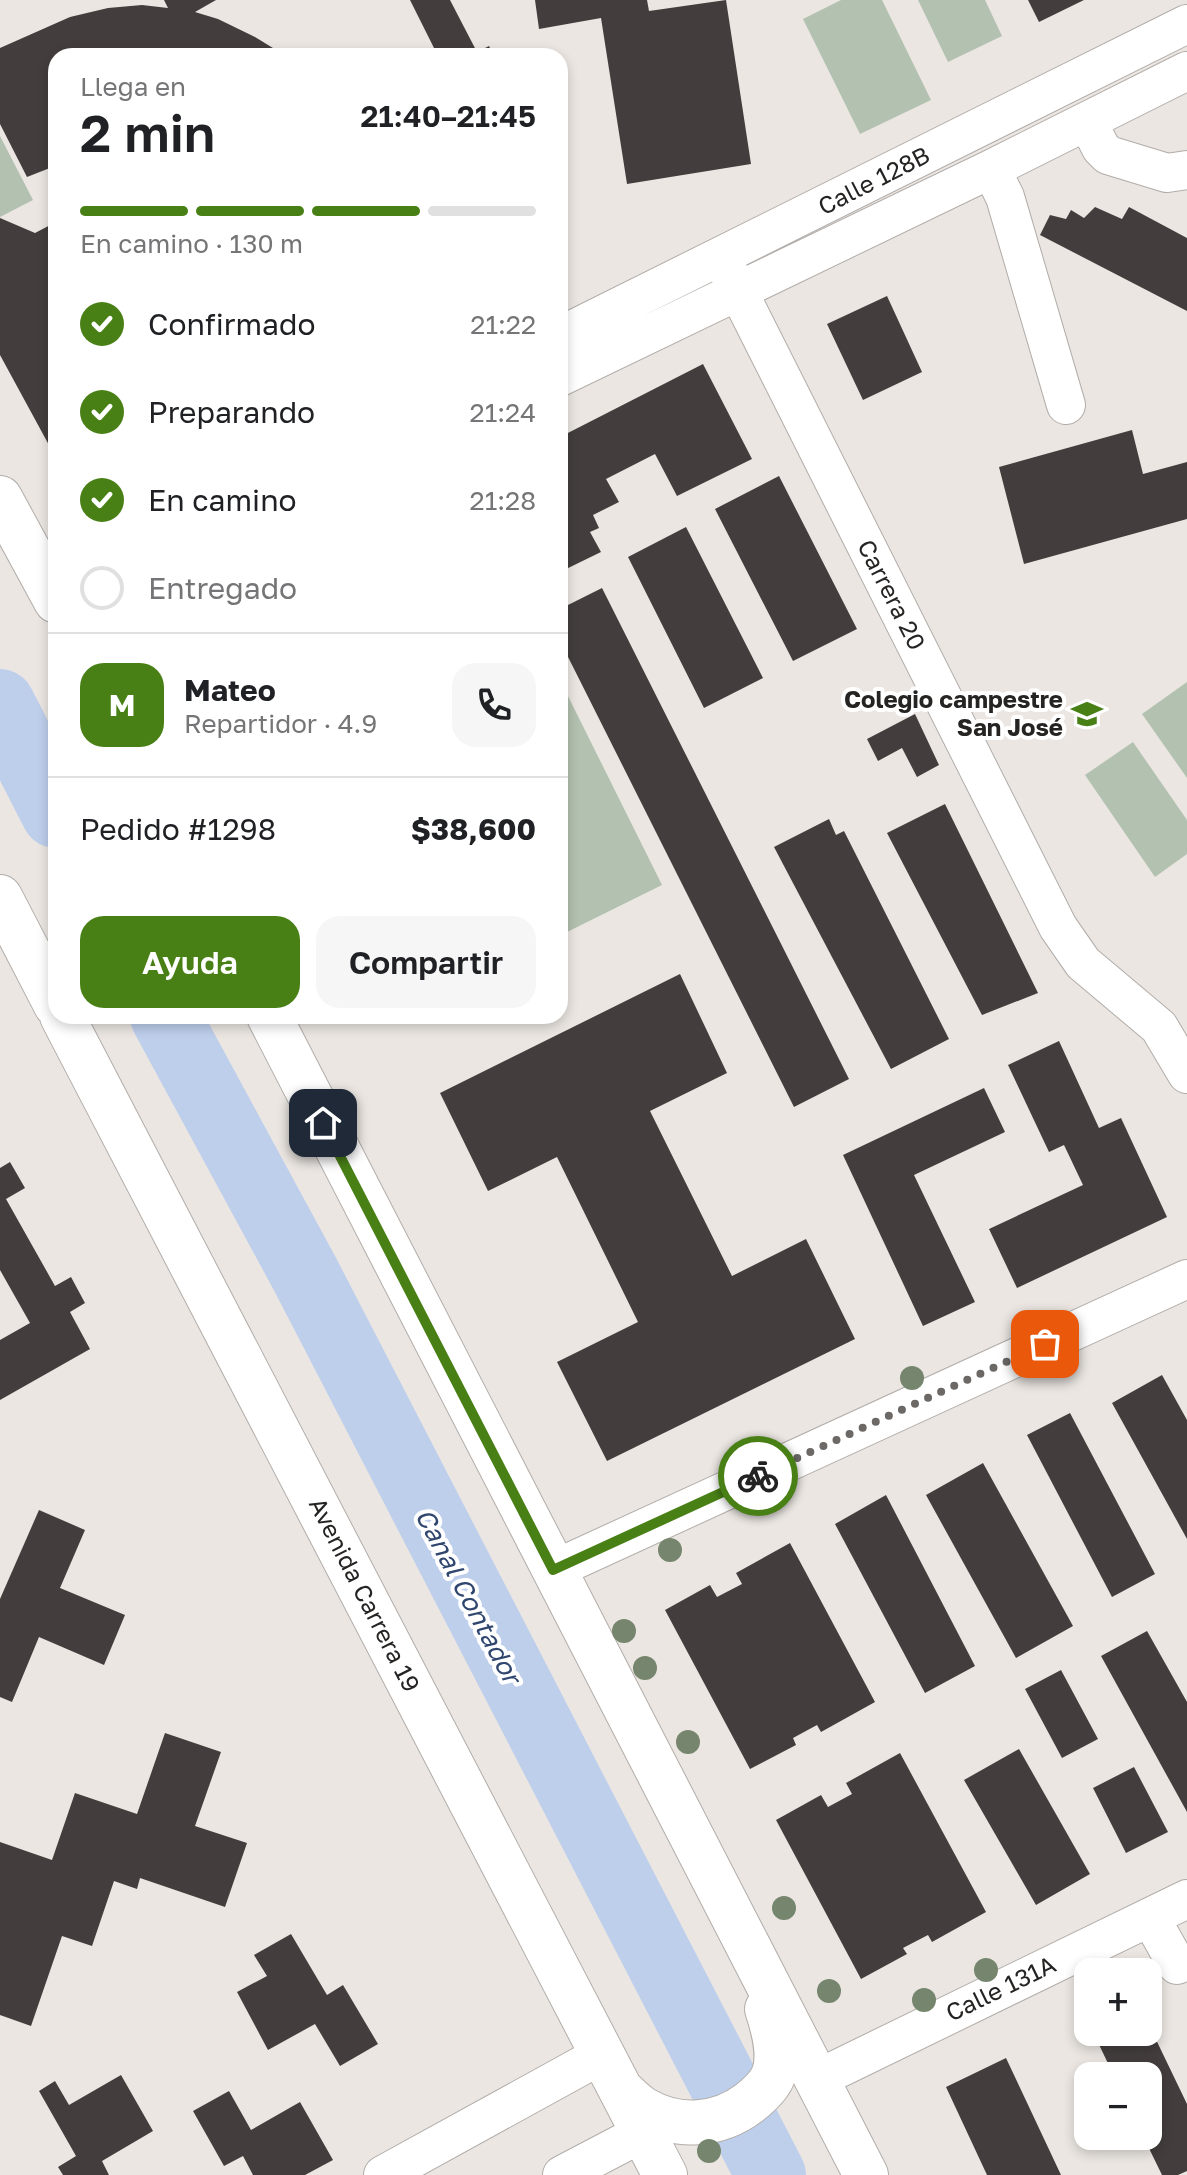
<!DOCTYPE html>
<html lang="es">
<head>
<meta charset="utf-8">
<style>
  body { margin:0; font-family:"Golos Text",sans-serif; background:#f6f6f6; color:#202124; height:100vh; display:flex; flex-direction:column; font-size:30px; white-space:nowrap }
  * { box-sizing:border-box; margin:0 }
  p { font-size:26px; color:#757577 }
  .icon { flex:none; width:44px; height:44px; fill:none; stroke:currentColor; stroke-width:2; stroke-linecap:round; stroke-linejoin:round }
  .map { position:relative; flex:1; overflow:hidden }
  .side { position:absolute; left:48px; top:48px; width:520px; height:976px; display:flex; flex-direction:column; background:#fff; border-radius:24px; box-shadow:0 4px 12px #0003 }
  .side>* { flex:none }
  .tools { position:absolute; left:1074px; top:1958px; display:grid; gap:16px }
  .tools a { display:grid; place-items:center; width:88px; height:88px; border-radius:16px; background:#fff; box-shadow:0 4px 12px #0003; font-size:40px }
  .pin { position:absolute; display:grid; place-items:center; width:68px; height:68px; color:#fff; margin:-34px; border-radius:16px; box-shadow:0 4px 12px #0006 }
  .courier { position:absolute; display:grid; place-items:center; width:80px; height:80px; margin:-40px; border:6px solid #498016; border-radius:50%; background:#fff; color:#222; box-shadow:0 2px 10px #0007 }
  .head em { font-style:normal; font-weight:600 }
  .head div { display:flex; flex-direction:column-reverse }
  .head { display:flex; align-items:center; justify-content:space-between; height:136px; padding:0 32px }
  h1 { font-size:52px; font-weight:600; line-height:60px }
  .bar { display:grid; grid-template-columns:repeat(4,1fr); gap:12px 8px; align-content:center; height:96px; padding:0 32px }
  .bar i { height:10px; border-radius:6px; background:#e0e0e0 }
  .bar .on { background:#498016 }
  .bar p { grid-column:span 4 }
  .line { display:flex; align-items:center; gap:20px; padding:0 32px; border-top:2px solid #e0e0e0 }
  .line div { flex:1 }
  .round { display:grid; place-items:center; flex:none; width:84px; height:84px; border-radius:24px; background:#f6f6f6 }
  ol { padding:0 32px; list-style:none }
  li { display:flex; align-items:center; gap:24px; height:88px }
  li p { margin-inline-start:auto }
  li .icon { padding:8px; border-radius:50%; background:#498016; color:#fff; stroke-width:4 }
  li:last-child { color:#757577 }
  li i { width:44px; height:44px; border:4px solid #e0e0e0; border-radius:50% }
  .button { display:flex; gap:16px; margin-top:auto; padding:16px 32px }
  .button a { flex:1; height:92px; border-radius:24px; background:#498016; color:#fff; font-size:32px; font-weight:600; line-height:92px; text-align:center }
  .button a+a { background:#f6f6f6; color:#202124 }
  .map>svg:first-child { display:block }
</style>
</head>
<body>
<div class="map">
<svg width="1187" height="2175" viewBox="0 0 1187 2175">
  <rect width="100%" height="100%" fill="#ebe6e2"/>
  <path fill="#b3c1b0" d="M 841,0 L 882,0 L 931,100 L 860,134 L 803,19 Z
    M 918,0 L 985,0 L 1002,36 L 948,62 Z
    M 0,136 L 33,200 L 0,217 Z
    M 560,680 L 662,885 L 563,934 L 560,927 Z
    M 1187,682 L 1187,778 L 1142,714 Z
    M 1133,742 L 1187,820 L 1187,854 L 1155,877 L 1085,775 Z"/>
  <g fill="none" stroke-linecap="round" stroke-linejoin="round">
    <path stroke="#becfec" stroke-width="70" d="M 0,704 L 56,813
      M 165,1016 L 306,1276 L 771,2175"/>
  </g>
  <path fill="#433e3d" d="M 164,0 L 216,0 L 195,12 L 218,19 L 255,37 L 286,56 L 56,56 L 56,151 L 51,153 L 55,166 L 27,177 L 0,124 L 0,48 L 70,17 L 108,8 L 142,5 L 168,8 Z
    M 410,0 L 450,0 L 477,52 L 489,46 L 494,56 L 438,56 Z
    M 535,0 L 647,0 L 649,11 L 726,0 L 751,164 L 627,184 L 601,18 L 539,29 Z
    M 1028,0 L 1084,0 L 1039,22 Z
    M 1095,207 L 1122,219 L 1129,207 L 1187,238 L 1187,311 L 1040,235 L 1050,215 L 1066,219 L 1071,210 L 1084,218 Z
    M 0,218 L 35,233 L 56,222 L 56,458 L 0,355 Z
    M 887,296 L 922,372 L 863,400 L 827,324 Z
    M 703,364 L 752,459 L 677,496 L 655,454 L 606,479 L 619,502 L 593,515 L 599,528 L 590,532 L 601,552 L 562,571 L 560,437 Z
    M 1132,430 L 1143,474 L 1187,462 L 1187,519 L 1024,564 L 999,467 Z
    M 779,476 L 857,629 L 793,661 L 715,509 Z
    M 686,527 L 763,678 L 704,708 L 628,557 Z
    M 602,588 L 849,1079 L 794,1107 L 560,641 L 560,609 Z
    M 915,714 L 939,765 L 917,777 L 902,748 L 878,761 L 867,739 Z
    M 945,804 L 1038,993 L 982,1015 L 887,833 Z
    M 829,819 L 836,835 L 844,831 L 949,1039 L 891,1069 L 774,847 Z
    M 680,974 L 727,1073 L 650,1111 L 732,1276 L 806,1239 L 855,1339 L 607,1461 L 557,1362 L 638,1322 L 557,1157 L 488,1191 L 440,1093 Z
    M 1059,1041 L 1099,1128 L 1121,1118 L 1167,1217 L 1017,1288 L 989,1229 L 1083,1185 L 1064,1145 L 1049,1152 L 1008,1065 Z
    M 984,1088 L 1005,1132 L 914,1175 L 975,1302 L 923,1326 L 843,1155 Z
    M 10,1162 L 25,1188 L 6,1199 L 55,1286 L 71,1277 L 85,1303 L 70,1312 L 90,1349 L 0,1400 L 0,1340 L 30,1323 L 0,1270 L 0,1168 Z
    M 1162,1375 L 1187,1420 L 1187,1539 L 1112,1403 Z
    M 1070,1413 L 1155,1574 L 1112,1597 L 1027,1435 Z
    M 983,1463 L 1073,1626 L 1016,1658 L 926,1495 Z
    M 886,1495 L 975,1666 L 925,1693 L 835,1524 Z
    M 39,1510 L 85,1530 L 60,1588 L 125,1615 L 104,1665 L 39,1637 L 12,1702 L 0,1697 L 0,1599 Z
    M 790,1543 L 875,1702 L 821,1732 L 817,1725 L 793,1738 L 796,1745 L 750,1769 L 665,1610 L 710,1585 L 717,1597 L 742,1584 L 736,1573 Z
    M 1147,1631 L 1187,1702 L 1187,1812 L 1101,1656 Z
    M 1061,1670 L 1098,1739 L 1062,1758 L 1025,1689 Z
    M 165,1733 L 221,1752 L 195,1826 L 247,1843 L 225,1907 L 140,1878 L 137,1889 L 114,1881 L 92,1946 L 62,1936 L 31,2026 L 0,2015 L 0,1842 L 52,1860 L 75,1793 L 137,1814 Z
    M 1019,1749 L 1090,1874 L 1036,1905 L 964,1780 Z
    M 900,1753 L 986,1912 L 932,1942 L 928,1935 L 903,1948 L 907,1954 L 861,1979 L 776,1820 L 821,1795 L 828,1807 L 852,1794 L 846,1783 Z
    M 1134,1767 L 1168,1832 L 1126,1853 L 1093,1788 Z
    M 291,1934 L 327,1995 L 343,1985 L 378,2044 L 340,2066 L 315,2024 L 268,2050 L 237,1992 L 267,1976 L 254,1955 Z
    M 1148,2023 L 1187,2104 L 1187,2171 L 1178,2175 L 1162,2175 L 1143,2136 L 1148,2136 L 1148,2076 L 1114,2076 L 1093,2032 L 1148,2032 Z
    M 1006,2058 L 1061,2175 L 987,2175 L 946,2087 Z
    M 121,2075 L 153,2131 L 102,2161 L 109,2175 L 63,2175 L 58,2167 L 76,2156 L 39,2091 L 55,2081 L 69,2105 Z
    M 229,2091 L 251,2130 L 300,2102 L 333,2160 L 305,2175 L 253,2175 L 243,2156 L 224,2166 L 193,2111 Z"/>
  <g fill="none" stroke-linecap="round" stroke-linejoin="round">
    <defs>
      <path id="minor" d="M 1087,121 L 1101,148 L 1108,155 L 1167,173 L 1187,170
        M 991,169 L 1005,197 L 1066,405
        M 721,257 L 1058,927 L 1083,963 L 1159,1027 L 1187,1074
        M 560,336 L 1187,24
        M 560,377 L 991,169 L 1187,71
        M 553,1570 L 1187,1279
        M 1150,1917 L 1177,1965
        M 815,2080 L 1187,1899
        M 383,2175 L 603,2054
        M 562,2175 L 644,2132"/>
      <path id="major" d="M 0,498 L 56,601
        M 0,897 L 56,1005
        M 62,1016 L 665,2175
        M 269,1016 L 866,2175
        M 621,2090 C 629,2097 636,2105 645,2110 C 678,2129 719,2126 749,2103 C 758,2096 769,2086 773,2076 C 781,2057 773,2027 767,2009"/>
    </defs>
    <use href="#minor" stroke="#b2ada9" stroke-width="40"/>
    <use href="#major" stroke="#b2ada9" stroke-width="46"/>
    <use href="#minor" stroke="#fff" stroke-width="38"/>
    <use href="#major" stroke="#fff" stroke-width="44"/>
  </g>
  <g fill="#76856d">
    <circle cx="912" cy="1378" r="12"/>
    <circle cx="737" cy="1459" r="12"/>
    <circle cx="670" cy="1550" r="12"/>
    <circle cx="624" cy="1631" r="12"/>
    <circle cx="645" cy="1668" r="12"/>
    <circle cx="688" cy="1742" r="12"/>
    <circle cx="784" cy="1908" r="12"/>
    <circle cx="986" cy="1970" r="12"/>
    <circle cx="829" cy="1991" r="12"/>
    <circle cx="924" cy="2000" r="12"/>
    <circle cx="709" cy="2151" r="12"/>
  </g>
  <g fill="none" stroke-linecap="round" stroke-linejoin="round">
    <path stroke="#6b6866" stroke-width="8" stroke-dasharray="0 14.4" d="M 758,1476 L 1045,1344"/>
    <path stroke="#498016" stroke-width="10" d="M 323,1123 L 553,1570 L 758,1476"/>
  </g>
  <defs>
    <symbol id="school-bare" viewBox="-9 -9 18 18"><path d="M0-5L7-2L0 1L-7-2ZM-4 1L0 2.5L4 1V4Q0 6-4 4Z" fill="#498016" stroke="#fff" stroke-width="2.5" paint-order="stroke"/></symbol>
  </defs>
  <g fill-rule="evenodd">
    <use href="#school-bare" x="1065" y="692" width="44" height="44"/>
  </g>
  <g text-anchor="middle" stroke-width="8" stroke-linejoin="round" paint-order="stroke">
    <g font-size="24" fill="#262423" stroke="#fff">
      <text transform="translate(874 181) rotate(-27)" y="8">Calle 128B</text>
      <text transform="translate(891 595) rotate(63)" y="8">Carrera 20</text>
      <text transform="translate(364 1595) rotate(63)" y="8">Avenida Carrera 19</text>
      <text transform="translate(1001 1989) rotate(-26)" y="8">Calle 131A</text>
    </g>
    <g font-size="24" font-weight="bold" fill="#262423" stroke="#fff" text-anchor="end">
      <text x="1063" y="708">Colegio campestre<tspan x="1063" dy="28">San José</tspan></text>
    </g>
    <g font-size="26" font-style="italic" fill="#30466f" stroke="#fff">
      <text transform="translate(468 1596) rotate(62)" y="9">Canal Contador</text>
    </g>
  </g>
</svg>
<div class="tools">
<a>+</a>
<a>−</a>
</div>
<div class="pin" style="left:1045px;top:1344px;background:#ea580c"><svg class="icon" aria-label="bag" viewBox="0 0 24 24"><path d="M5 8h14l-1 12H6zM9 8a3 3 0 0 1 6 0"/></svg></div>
<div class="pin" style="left:323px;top:1123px;background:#1f2937"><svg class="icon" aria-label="home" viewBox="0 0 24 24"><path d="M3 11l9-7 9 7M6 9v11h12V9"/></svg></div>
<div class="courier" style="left:758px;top:1476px"><svg class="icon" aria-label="bike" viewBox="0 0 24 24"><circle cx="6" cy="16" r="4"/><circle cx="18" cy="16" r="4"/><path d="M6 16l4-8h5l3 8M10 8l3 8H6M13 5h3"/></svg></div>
<section class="side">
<div class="head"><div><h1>2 min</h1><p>Llega en</p></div><em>21:40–21:45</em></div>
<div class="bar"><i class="on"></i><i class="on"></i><i class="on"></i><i></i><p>En camino · 130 m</p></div>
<ol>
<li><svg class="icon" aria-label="check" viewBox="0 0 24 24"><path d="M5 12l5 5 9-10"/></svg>Confirmado<p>21:22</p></li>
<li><svg class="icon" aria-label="check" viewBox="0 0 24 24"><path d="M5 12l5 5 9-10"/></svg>Preparando<p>21:24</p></li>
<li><svg class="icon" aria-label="check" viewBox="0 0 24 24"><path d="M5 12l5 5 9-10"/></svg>En camino<p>21:28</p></li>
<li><i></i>Entregado</li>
</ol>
<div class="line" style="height:144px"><b class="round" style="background:#498016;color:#fff">M</b><div><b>Mateo</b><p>Repartidor · 4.9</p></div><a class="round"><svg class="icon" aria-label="phone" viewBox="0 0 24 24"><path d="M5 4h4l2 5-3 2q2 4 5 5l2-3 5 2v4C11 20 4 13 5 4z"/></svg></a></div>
<div class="line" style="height:104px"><div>Pedido #1298</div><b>$38,600</b></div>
<div class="button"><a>Ayuda</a><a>Compartir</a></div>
</section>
</div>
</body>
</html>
